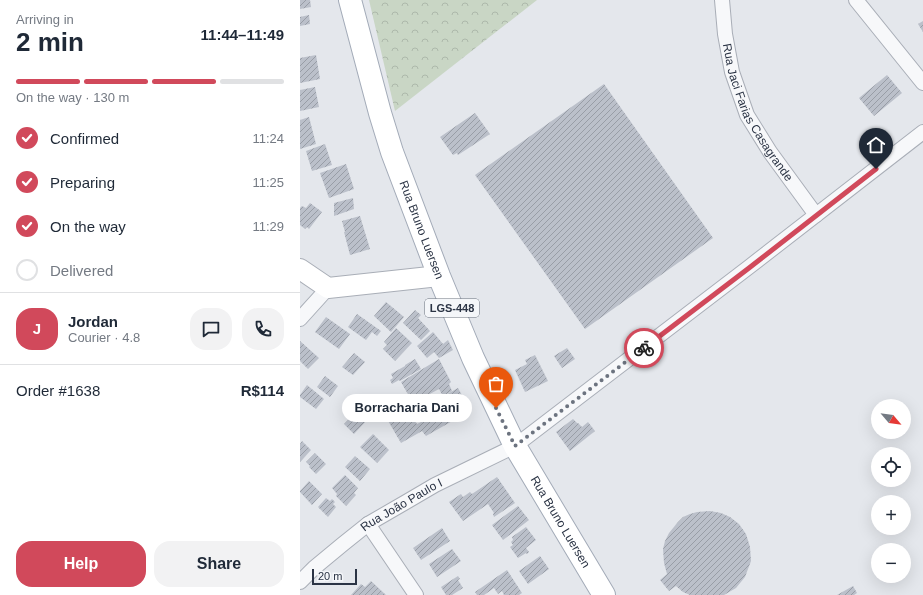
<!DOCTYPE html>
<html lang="en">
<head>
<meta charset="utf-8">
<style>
  body { margin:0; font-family:Arial,sans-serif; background:#f2f2f3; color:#1f2937; height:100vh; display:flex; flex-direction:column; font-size:15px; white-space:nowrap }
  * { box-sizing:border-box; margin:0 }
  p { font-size:13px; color:#747a83 }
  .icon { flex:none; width:22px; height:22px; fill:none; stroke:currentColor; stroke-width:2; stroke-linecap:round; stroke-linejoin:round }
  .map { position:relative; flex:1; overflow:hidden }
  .panel { display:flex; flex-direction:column; background:#fff; width:300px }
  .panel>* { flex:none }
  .needle { width:26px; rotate:119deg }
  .controls { position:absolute; left:571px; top:399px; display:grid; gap:8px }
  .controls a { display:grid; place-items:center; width:40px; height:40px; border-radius:50%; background:#fff; box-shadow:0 4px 16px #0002; font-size:20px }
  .scale { position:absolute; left:12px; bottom:10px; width:45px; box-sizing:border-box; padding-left:4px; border:2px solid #2b3445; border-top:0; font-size:11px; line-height:14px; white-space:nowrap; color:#2b3445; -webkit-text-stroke:3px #f4f6f9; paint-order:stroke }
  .pin { position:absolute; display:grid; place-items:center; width:34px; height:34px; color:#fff; margin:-41px -17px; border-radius:50% 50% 50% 0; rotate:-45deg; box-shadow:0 0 4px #0007 }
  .pin .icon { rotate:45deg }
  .courier { position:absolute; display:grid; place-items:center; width:40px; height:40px; margin:-20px; border:3px solid #d1495b; border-radius:50%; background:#fff; color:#222; box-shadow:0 1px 5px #0007 }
  .bubble { position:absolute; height:28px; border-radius:14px; background:#fff; box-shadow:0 4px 16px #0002; font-size:13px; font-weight:600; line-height:28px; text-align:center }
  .summary em { font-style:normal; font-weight:600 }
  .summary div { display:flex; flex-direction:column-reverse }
  .summary { display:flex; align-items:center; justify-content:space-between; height:68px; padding:0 16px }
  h1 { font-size:26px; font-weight:600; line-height:30px }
  .bar { display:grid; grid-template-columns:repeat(4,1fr); gap:6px 4px; align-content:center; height:48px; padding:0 16px }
  .bar i { height:5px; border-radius:3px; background:#e0e1e3 }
  .bar .on { background:#d1495b }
  .bar p { grid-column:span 4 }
  .line { display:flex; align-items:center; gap:10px; padding:0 16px; border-top:1px solid #e0e1e3 }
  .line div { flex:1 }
  .round { display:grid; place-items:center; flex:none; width:42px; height:42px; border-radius:16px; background:#f2f2f3 }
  ol { padding:0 16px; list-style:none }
  li { display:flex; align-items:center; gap:12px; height:44px }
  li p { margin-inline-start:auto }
  li .icon { padding:4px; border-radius:50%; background:#d1495b; color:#fff; stroke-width:4 }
  li:last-child { color:#747a83 }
  li i { width:22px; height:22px; border:2px solid #e0e1e3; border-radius:50% }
  .button { display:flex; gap:8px; margin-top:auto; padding:8px 16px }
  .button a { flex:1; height:46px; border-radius:16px; background:#d1495b; color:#fff; font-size:16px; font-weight:600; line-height:46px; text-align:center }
  .button a+a { background:#f2f2f3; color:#1f2937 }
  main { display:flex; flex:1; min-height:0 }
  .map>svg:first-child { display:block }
</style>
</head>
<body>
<main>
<section class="panel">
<div class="summary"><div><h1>2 min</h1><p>Arriving in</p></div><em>11:44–11:49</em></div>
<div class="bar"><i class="on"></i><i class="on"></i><i class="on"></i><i></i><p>On the way · 130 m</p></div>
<ol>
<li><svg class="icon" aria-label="check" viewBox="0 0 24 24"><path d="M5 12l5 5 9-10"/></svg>Confirmed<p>11:24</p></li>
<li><svg class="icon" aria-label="check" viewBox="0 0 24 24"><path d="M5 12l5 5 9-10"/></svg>Preparing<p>11:25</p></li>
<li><svg class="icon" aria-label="check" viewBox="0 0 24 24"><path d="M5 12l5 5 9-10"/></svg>On the way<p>11:29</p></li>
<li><i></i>Delivered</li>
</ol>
<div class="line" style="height:72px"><b class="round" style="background:#d1495b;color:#fff">J</b><div><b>Jordan</b><p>Courier · 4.8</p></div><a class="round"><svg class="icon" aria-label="chat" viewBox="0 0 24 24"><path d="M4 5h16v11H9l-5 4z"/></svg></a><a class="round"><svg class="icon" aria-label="phone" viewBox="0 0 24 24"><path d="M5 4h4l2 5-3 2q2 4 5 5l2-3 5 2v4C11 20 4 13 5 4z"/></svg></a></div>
<div class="line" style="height:52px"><div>Order #1638</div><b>R$114</b></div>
<div class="button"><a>Help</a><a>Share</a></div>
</section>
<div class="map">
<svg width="623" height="595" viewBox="0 0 623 595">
  <defs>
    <pattern id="park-crowns" width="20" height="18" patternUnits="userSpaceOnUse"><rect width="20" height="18" fill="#c9d6c5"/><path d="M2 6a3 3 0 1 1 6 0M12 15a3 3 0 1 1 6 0" fill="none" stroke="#adb8ab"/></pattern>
    <pattern id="building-hatch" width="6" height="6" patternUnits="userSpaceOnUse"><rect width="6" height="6" fill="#bbc0ca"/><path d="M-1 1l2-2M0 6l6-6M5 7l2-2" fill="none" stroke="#989da6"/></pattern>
  </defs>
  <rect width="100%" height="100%" fill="#e4e7ec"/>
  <path fill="url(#park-crowns)" d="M 69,0 L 237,0 L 95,111 Z"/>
  <path fill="url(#building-hatch)" d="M 0,0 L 10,0 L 11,7 L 0,9 Z
    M 9,15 L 10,24 L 0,26 L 0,17 Z
    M 623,21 L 623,32 L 618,24 Z
    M 16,55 L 20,79 L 0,83 L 0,58 Z
    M 587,75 L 602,93 L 574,116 L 559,98 Z
    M 304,84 L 413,238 L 285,329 L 175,175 Z
    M 15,87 L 19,107 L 0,111 L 0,90 Z
    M 175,113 L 190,134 L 158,155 L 157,153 L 153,155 L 140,137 Z
    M 9,117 L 16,144 L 0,149 L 0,120 Z
    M 25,144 L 32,165 L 12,171 L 6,151 Z
    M 46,164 L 54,189 L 29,198 L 20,173 Z
    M 53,198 L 54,209 L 34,216 L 34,203 Z
    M 10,203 L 22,212 L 9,229 L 7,227 L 5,229 L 0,225 L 0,208 L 2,206 L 6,208 Z
    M 60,216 L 70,249 L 50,255 L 44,232 L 45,232 L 42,221 Z
    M 86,302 L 104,317 L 91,332 L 74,316 Z
    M 115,310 L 121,315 L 118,318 L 130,331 L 121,340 L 103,323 Z
    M 57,314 L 81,331 L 77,336 L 72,332 L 66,340 L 48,327 Z
    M 26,317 L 50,334 L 39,349 L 15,332 Z
    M 96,328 L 112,343 L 95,361 L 83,349 L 87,345 L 84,342 Z
    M 133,332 L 143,344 L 148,340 L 153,350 L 139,358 L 134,352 L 127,358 L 117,346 Z
    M 0,341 L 19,358 L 8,369 L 0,361 Z
    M 267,348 L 275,359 L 262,368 L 254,356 Z
    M 54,353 L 65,362 L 53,375 L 42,367 Z
    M 235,355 L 248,381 L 225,392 L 215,370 L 227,364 L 225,360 Z
    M 115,359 L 121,369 L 100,381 L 99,380 L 92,384 L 90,380 L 93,378 L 91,374 L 105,366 L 105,365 Z
    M 139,359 L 151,382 L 149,384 L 152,391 L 143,396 L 139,389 L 113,403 L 101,382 Z
    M 25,376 L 38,386 L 30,397 L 17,387 Z
    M 7,385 L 24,399 L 16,409 L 0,397 L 0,395 Z
    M 158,388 L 163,397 L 146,407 L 148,411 L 166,400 L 170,407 L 152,418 L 154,420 L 126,436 L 122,431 L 101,443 L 87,419 L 103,410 L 109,422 L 114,420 L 117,424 L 123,421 L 116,409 L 139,395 L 143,402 L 147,400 L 144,396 Z
    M 57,411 L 67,420 L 54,434 L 44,424 Z
    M 273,419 L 277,423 L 278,423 L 282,427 L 288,422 L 295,431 L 270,451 L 256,432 Z
    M 73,434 L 89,450 L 77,463 L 60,447 Z
    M 2,441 L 11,450 L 0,462 L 0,444 Z
    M 15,453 L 26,464 L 16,474 L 9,467 L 10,466 L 6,462 Z
    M 55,456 L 70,469 L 60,481 L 45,467 Z
    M 45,475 L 58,488 L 54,493 L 56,495 L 46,506 L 36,496 L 37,494 L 32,488 Z
    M 197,477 L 215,503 L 194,517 L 193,514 L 194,513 L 188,504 L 163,521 L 149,502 L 161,494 L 163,497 L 170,492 L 172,494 Z
    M 9,481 L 22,494 L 12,505 L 0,492 L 0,491 Z
    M 26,498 L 30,501 L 32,499 L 35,502 L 33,504 L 36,507 L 28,517 L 18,507 Z
    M 218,506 L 229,520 L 203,540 L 192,525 Z
    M 410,511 L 421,513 L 430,517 L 439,524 L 446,534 L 450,547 L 451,561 L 445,577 L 436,588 L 424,595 L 390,595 L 383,592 L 376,586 L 369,591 L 360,580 L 367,574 L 364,563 L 363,549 L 365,541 L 369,533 L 378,522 L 383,517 L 390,514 L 397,512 Z
    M 226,527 L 236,540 L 226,548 L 229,552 L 227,554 L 226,553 L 218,558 L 210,547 L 213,545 L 211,542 L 213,540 L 212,537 Z
    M 142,528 L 150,541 L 121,560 L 113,548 Z
    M 152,549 L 161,561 L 137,577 L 129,564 Z
    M 240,556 L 249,569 L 228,584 L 219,571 Z
    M 207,570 L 222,593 L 219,595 L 204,595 L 202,591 L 198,594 L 194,588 L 184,595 L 177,595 L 175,592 Z
    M 158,576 L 160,579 L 158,580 L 163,588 L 152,595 L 146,595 L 141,587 Z
    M 71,581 L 86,595 L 51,595 L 61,584 L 65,587 Z
    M 553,586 L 557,593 L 554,595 L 537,595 Z"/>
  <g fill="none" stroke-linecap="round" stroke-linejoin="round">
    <defs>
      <g id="street">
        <path id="s1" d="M 422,0 L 425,34 L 432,72 L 447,115 L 470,152 L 516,215"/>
        <path d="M 556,0 L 623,83"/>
        <path d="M 0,319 L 28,288"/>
        <path d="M 68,524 L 116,595"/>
        <path id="s2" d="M 0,582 L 14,568 L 43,544 L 68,524 L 106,502 L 135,485 L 215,446 L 449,267 L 623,132"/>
      </g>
      <path id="secondary" d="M 0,269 L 28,288 L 139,276"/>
      <g id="primary">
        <path id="s3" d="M 50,0 L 80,113 L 92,152 L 139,276 L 173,358 L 215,446 L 304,595"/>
      </g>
    </defs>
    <use href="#street" stroke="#a9aeb7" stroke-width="16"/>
    <use href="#secondary" stroke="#a9aeb7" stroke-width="22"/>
    <use href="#primary" stroke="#a3abb8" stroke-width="24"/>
    <use href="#street" stroke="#f7f8fa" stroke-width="14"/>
    <use href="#secondary" stroke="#fff" stroke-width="20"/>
    <use href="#primary" stroke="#fff" stroke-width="22"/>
  </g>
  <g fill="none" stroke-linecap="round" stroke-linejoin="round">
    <path stroke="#6c737f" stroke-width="4" stroke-dasharray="0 7.2" d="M 196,408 L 215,446 L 344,348"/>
    <path stroke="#d1495b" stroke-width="5" d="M 344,348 L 449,268 L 576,169"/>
  </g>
  <g text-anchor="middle" stroke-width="3.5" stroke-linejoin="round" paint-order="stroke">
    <rect fill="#f4f6f9" stroke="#676e7b" stroke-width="1" x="125" y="299" width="54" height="18" rx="3"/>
    <g font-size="11" font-weight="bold" fill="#2b3445">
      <text x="152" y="312">LGS-448</text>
    </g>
    <g font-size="12" fill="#2b3445" stroke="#f4f6f9">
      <text dy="4" stroke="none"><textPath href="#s1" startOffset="120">Rua Jaci Farias Casagrande</textPath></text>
      <text dy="4" stroke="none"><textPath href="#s3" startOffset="241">Rua Bruno Luersen</textPath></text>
      <text dy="4" stroke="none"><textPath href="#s2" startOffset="128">Rua João Paulo I</textPath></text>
      <text dy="4" stroke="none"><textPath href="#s3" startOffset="565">Rua Bruno Luersen</textPath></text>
    </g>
  </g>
</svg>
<div class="controls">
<a><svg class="needle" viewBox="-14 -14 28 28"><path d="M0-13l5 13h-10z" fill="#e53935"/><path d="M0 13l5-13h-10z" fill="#747a83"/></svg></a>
<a><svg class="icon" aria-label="locate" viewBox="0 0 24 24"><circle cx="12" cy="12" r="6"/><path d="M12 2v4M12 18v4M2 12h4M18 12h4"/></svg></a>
<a>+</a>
<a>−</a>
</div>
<div class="scale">20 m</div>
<div class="pin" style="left:196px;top:408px;background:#ea580c"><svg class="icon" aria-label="bag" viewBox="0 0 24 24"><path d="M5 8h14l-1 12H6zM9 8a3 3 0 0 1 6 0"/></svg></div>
<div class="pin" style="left:576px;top:169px;background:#1f2937"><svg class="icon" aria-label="home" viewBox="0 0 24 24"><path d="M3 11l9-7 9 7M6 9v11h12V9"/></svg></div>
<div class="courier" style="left:344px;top:348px"><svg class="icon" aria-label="bike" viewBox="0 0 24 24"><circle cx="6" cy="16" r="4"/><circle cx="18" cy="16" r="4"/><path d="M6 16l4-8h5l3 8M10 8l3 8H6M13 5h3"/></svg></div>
<div class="bubble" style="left:42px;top:394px;width:130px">Borracharia Dani</div>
</div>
</main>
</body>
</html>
